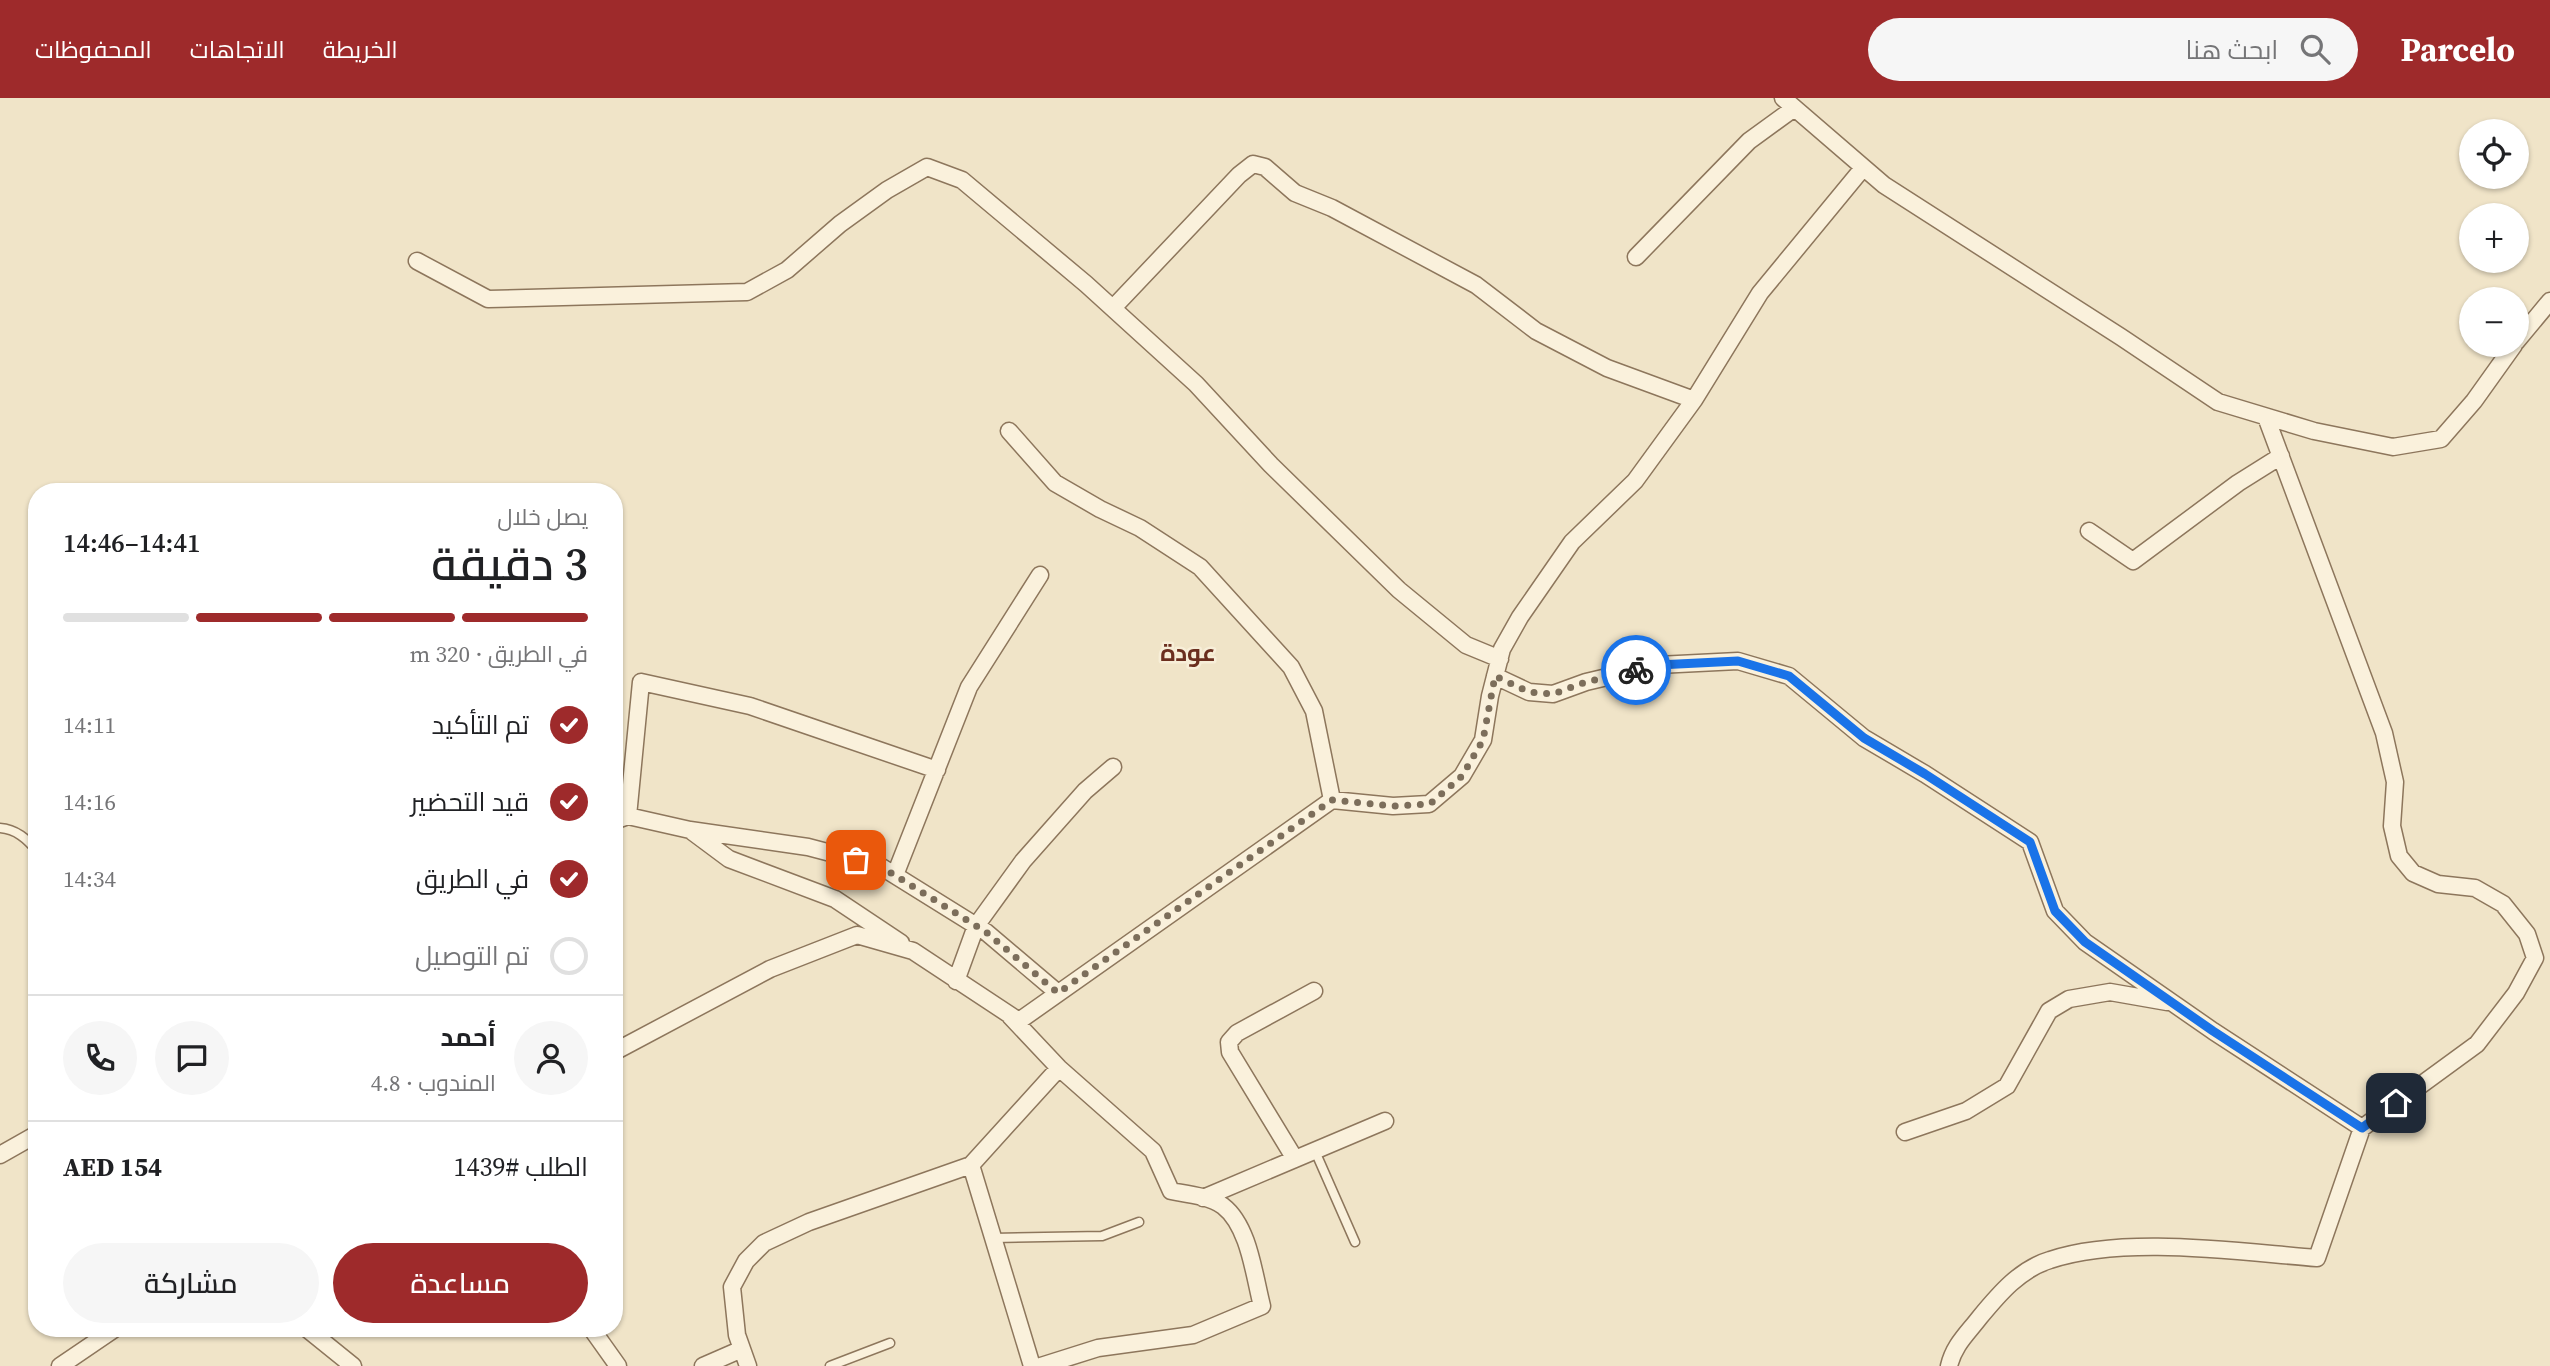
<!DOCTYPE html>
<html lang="ar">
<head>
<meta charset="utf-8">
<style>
  body { margin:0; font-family:"Source Serif 4",Cairo,serif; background:#f6f6f6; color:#202124; direction:rtl; height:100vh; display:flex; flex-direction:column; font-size:26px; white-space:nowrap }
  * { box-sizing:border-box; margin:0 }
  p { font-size:23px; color:#757577 }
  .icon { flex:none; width:38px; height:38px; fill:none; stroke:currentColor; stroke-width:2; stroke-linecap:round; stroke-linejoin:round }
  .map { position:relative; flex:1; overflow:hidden; direction:ltr }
  .side { position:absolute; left:28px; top:385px; width:595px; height:854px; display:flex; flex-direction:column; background:#fff; border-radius:28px; box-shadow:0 2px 5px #0004; direction:rtl }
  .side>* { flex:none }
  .buttons { position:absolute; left:2459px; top:21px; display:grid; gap:14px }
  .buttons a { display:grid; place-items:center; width:70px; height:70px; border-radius:50%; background:#fff; box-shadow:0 2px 5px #0004; font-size:35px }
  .pin { position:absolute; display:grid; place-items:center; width:60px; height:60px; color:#fff; margin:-30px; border-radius:14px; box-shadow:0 4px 10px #0006 }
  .courier { position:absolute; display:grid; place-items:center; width:70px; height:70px; margin:-35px; border:5px solid #1a73e8; border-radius:50%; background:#fff; color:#222; box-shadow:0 2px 9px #0007 }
  .summary em { font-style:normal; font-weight:600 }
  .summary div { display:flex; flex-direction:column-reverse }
  .summary { display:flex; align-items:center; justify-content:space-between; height:119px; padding:0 35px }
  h1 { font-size:46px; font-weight:600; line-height:52px }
  .bar { display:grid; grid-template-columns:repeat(4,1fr); gap:10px 7px; align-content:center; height:84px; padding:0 35px }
  .bar i { height:9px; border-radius:5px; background:#e0e0e0 }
  .bar .on { background:#9e2a2b }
  .bar p { grid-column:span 4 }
  .line { display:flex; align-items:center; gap:18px; padding:0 35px; border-top:2px solid #e0e0e0 }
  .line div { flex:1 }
  .round { display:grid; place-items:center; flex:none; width:74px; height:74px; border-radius:37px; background:#f6f6f6 }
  ol { padding:0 35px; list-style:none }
  li { display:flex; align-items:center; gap:21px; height:77px }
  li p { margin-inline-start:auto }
  li .icon { padding:7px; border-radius:50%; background:#9e2a2b; color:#fff; stroke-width:4 }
  li:last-child { color:#757577 }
  li i { width:38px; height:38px; border:4px solid #e0e0e0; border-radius:50% }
  .cta { display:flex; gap:14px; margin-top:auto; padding:14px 35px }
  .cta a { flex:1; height:80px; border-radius:42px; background:#9e2a2b; color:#fff; font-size:28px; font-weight:600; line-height:80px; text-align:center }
  .cta a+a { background:#f6f6f6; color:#202124 }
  header { display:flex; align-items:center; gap:42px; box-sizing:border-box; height:98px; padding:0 35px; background:#9e2a2b; color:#fff }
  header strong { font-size:33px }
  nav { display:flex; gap:38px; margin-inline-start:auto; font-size:24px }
  .search { width:490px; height:63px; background:#f6f6f6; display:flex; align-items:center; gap:18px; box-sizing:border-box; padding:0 24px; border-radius:38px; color:#757577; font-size:26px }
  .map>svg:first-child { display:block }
</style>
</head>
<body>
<header>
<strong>Parcelo</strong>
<div class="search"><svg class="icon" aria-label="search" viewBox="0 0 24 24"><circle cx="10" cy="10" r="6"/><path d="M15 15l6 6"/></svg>ابحث هنا</div>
<nav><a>الخريطة</a><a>الاتجاهات</a><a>المحفوظات</a></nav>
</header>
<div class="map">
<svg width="2550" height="1268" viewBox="0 0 2550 1268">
  <rect width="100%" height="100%" fill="#f0e4c8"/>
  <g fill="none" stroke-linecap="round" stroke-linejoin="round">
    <defs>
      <path id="lane" d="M 0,730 C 16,731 27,741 37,753
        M 1315,1053 L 1355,1144
        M 993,1140 L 1102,1138 L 1139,1124
        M 830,1268 L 890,1245"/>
      <path id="street" d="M 1783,0 L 1884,87 L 2121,239 L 2218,304 L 2314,333 L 2393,349 L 2441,341 L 2474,303 L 2514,247
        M 1636,159 L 1749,43 L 1793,11
        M 417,163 L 488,201 L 747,194 L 787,172 L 840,126 L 887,92 L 927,69 L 962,82 L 1086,186 L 1196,286 L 1271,367 L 1399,492 L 1466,547 L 1500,561
        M 1113,210 L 1239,77 L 1253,66 L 1265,69 L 1295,95 L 1332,110 L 1476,187 L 1536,233 L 1607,270 L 1694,302
        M 2516,244 L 2550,203
        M 2266,319 L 2384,635 L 2395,684 L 2392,728 L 2399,758 L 2413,775 L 2438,786 L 2475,790 L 2503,806 L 2527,836 L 2535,860 L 2516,895 L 2477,946 L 2362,1030
        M 1009,333 L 1055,385 L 1100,411 L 1140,430 L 1200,469 L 1291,569 L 1314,613 L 1332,702
        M 2089,433 L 2133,463 L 2238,385 L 2281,358
        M 1495,578 L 1529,594 L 1553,596 L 1586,584 L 1658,567 L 1738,563 L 1789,578 L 1864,640 L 1925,676 L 2030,744 L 2055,813 L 2085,844 L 2213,933 L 2362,1030 L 2317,1160 C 2238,1154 2125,1137 2050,1162 C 2020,1171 1999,1196 1980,1219 C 1967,1236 1954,1247 1949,1268
        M 628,718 L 641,584 L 750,608 L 937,672
        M 614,723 L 628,718 L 690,732 L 729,761 L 835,801 L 901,845
        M 690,732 L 808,749 L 880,768 L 986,834 L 1058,895
        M 895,777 L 969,589 L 1040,477
        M 956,883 L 976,828 L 1023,763 L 1085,693 L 1113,669
        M 1010,918 L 1059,970 L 1153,1053 L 1171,1093 C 1187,1096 1209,1098 1223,1108 C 1249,1128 1254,1177 1262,1208 L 1193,1237 L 1098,1250 L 1041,1268
        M 614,954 L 770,871 L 857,837 L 913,853 L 1019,923 L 1332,702 L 1393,708 L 1429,706 L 1462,678 L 1483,642 L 1490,598 L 1502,551 L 1520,519 L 1572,444 L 1635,383 L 1694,302 L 1760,195 L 1863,70
        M 1905,1034 L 1966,1013 L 2007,988 L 2049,913 L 2069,901 L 2110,894 L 2167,904
        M 0,1057 L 37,1036
        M 1295,1061 L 1230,954 L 1229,944 L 1237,935 L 1314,893
        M 971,1067 L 1032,1268
        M 1203,1100 L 1385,1023
        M 306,1230 L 353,1268
        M 591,1230 L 618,1268
        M 60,1268 L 116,1230
        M 703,1268 L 742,1251
        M 748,1268 L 737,1237 L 732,1189 L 746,1163 L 764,1145 L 809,1124 L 971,1067 L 1059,970"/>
    </defs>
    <use href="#lane" stroke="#8d765c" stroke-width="11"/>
    <use href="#street" stroke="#8d765c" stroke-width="19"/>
    <use href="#lane" stroke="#faf1dc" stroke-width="8"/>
    <use href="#street" stroke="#faf1dc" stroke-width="16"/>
  </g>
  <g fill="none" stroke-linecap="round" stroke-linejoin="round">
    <path stroke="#7c6e5b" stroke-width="7" stroke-dasharray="0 12.6" d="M 856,762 L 880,768 L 986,834 L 1058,895 L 1332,702 L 1393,708 L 1430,706 L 1462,678 L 1483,642 L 1495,578 L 1529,594 L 1553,596 L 1586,584 L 1636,572"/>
    <path stroke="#1a73e8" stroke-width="9" d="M 1636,572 L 1658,567 L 1738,563 L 1789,578 L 1864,640 L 1925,676 L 2030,744 L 2055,813 L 2085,844 L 2213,933 L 2362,1030 L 2396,1005"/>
  </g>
  <g text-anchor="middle" stroke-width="5" stroke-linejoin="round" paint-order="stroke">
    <g font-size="24" font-weight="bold" fill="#6b2e1e" stroke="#f7eed8">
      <text x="1188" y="563">عودة</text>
    </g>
  </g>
</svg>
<div class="buttons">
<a><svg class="icon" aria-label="locate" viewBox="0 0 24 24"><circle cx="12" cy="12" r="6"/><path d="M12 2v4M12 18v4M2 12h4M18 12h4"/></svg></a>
<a>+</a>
<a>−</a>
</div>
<div class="pin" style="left:856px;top:762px;background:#ea580c"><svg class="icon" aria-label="bag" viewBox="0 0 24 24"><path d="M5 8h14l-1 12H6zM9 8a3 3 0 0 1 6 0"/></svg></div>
<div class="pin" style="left:2396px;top:1005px;background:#1f2937"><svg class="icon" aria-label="home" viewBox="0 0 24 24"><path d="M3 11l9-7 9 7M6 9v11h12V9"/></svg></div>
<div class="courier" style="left:1636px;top:572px"><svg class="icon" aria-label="bike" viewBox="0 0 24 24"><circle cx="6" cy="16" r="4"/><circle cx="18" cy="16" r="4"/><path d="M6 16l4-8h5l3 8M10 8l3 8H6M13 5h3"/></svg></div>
<section class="side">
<div class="summary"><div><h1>3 دقيقة</h1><p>يصل خلال</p></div><em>14:41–14:46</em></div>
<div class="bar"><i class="on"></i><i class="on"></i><i class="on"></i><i></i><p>في الطريق · 320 m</p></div>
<ol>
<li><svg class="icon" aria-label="check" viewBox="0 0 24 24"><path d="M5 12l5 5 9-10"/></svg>تم التأكيد<p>14:11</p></li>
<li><svg class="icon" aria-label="check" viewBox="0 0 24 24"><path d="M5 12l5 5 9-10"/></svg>قيد التحضير<p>14:16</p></li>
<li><svg class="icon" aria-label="check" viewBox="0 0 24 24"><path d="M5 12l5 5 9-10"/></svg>في الطريق<p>14:34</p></li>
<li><i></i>تم التوصيل</li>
</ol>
<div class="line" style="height:126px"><a class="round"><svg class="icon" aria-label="person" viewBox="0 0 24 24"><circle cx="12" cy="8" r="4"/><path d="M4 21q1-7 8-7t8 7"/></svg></a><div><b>أحمد</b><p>المندوب · 4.8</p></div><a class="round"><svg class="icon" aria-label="chat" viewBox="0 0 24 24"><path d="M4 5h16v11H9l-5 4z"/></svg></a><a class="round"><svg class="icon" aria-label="phone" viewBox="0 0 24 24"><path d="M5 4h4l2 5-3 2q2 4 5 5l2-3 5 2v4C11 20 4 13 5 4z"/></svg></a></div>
<div class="line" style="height:91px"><div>الطلب #1439</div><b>AED 154</b></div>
<div class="cta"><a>مساعدة</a><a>مشاركة</a></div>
</section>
</div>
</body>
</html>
